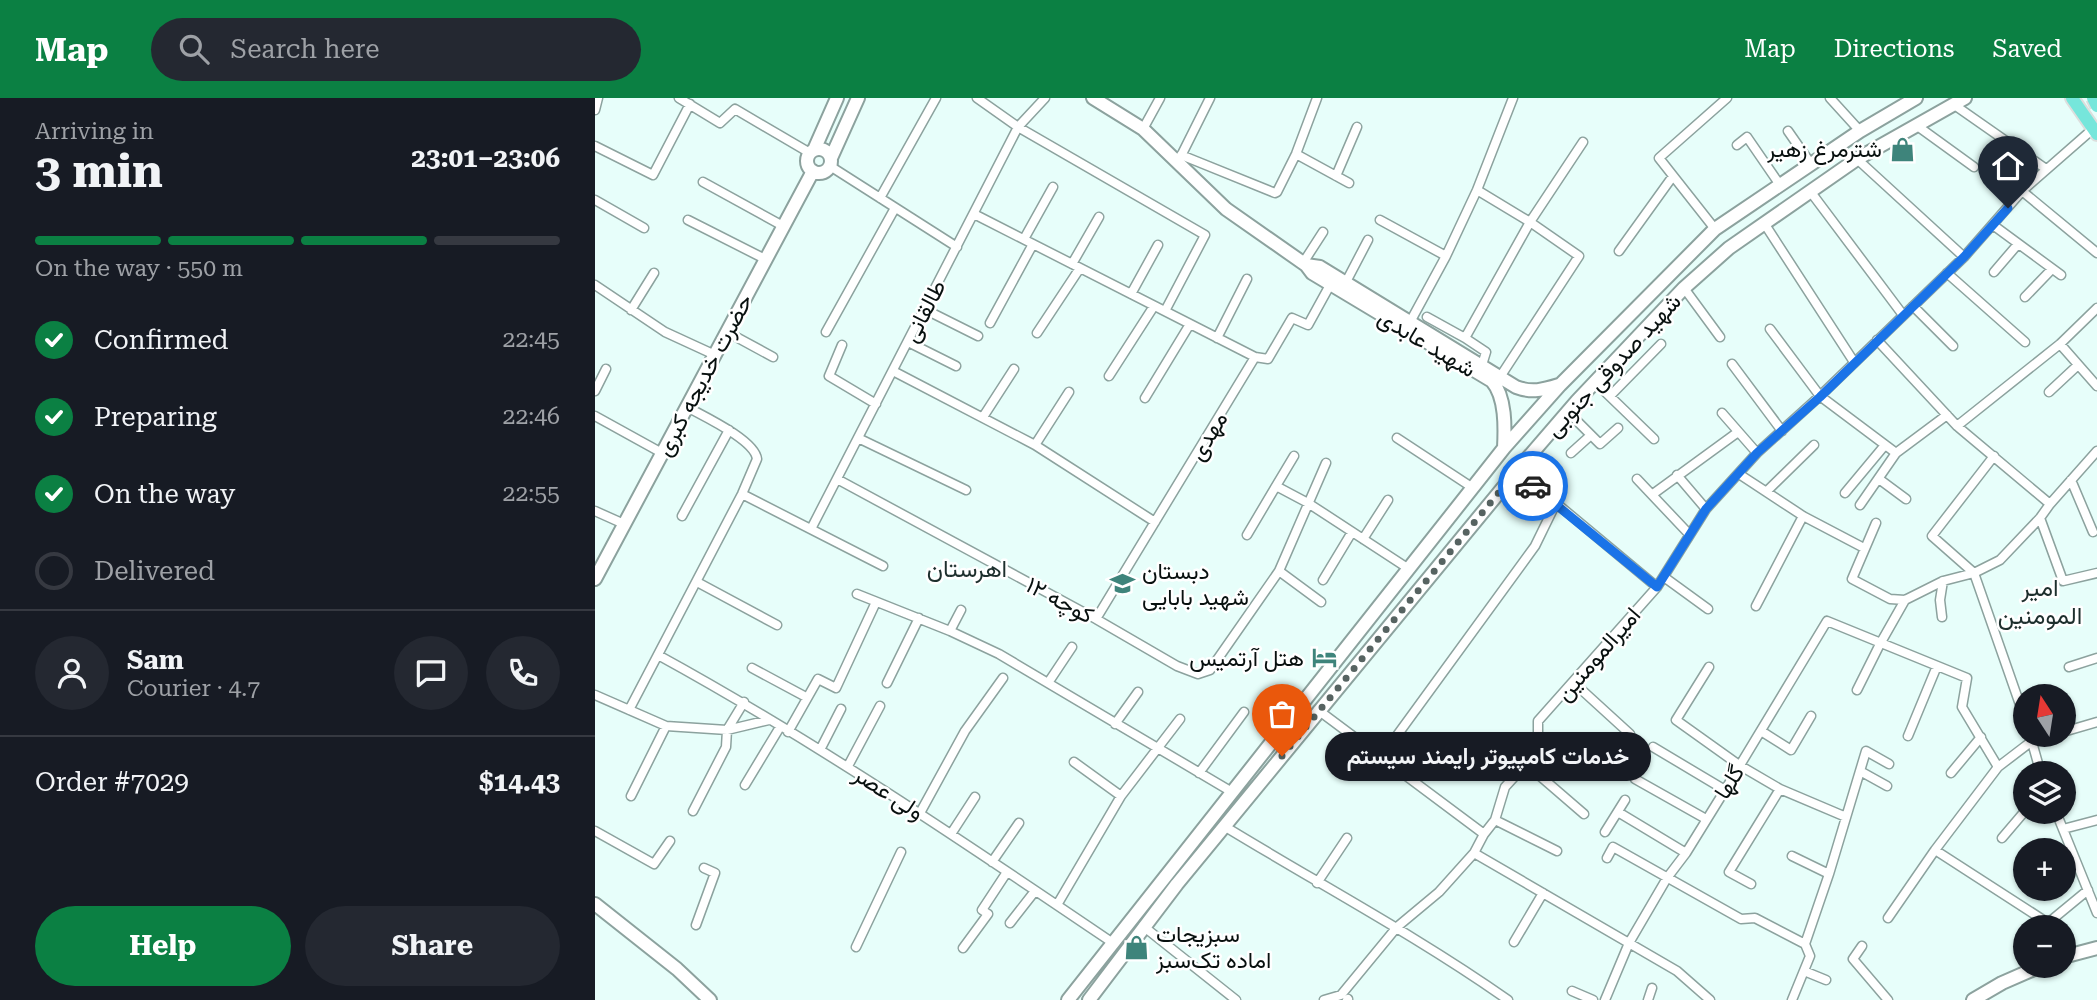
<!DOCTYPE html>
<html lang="en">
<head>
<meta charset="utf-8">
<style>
  body { margin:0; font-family:"Roboto Serif",Vazirmatn,serif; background:#242831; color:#f1f3f6; height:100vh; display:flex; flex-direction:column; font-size:26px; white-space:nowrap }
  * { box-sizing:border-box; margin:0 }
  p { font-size:23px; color:#9ea1a6 }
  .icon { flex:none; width:38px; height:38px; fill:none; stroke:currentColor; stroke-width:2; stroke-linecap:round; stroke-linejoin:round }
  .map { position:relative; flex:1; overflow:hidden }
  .details { display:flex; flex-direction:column; background:#171b24; width:595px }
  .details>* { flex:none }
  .needle { width:46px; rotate:348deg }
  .tools { position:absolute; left:1418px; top:586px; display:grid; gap:14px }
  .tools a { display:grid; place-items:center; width:63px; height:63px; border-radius:50%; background:#171b24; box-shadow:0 2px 5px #0004; font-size:35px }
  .pin { position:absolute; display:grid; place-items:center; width:60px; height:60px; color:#fff; margin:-72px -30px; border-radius:50% 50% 50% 0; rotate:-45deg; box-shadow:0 0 7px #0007 }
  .pin .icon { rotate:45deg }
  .courier { position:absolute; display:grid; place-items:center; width:70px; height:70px; margin:-35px; border:5px solid #1a73e8; border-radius:50%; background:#fff; color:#222; box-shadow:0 2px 9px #0007 }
  .bubble { position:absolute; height:49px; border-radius:24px; background:#171b24; box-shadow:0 2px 5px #0004; font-size:23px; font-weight:700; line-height:49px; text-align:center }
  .head em { font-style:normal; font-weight:700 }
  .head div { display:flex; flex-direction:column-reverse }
  .head { display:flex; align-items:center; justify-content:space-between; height:119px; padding:0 35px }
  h1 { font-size:46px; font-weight:700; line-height:52px }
  .bar { display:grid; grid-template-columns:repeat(4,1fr); gap:10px 7px; align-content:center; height:84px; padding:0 35px }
  .bar i { height:9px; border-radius:5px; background:#363941 }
  .bar .current { background:#0b8043 }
  .bar p { grid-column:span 4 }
  .line { display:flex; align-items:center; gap:18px; padding:0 35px; border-top:2px solid #363941 }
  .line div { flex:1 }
  .round { display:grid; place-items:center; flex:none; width:74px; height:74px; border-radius:37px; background:#242831 }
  ol { padding:0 35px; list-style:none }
  li { display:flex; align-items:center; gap:21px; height:77px }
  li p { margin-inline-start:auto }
  li .icon { padding:7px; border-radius:50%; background:#0b8043; color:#fff; stroke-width:4 }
  li:last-child { color:#9ea1a6 }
  li i { width:38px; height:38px; border:4px solid #363941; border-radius:50% }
  .cta { display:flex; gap:14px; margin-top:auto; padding:14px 35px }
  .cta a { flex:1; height:80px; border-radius:42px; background:#0b8043; color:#fff; font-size:28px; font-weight:700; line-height:80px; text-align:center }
  .cta a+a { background:#242831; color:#f1f3f6 }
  header { display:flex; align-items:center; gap:42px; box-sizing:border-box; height:98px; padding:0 35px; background:#0b8043; color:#fff }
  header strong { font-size:33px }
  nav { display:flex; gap:38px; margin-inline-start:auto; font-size:24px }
  .search { width:490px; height:63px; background:#242831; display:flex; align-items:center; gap:18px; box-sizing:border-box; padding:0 24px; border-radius:38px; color:#9ea1a6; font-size:26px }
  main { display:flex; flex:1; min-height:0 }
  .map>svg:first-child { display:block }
</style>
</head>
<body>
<header>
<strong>Map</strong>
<div class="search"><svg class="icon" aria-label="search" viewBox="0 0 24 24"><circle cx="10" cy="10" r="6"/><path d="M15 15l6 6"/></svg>Search here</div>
<nav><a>Map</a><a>Directions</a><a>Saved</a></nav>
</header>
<main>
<section class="details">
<div class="head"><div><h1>3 min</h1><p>Arriving in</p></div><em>23:01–23:06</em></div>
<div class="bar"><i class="current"></i><i class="current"></i><i class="current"></i><i></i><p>On the way · 550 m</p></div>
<ol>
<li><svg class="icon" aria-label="check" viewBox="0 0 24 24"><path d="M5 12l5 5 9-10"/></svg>Confirmed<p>22:45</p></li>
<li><svg class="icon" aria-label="check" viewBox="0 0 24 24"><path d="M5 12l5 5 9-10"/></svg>Preparing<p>22:46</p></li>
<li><svg class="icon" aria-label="check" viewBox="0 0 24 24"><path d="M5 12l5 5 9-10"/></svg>On the way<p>22:55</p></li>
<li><i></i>Delivered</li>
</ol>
<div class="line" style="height:126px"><a class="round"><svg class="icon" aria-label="person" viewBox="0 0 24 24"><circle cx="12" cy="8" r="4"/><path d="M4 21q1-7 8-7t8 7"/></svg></a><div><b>Sam</b><p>Courier · 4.7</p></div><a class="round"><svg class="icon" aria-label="chat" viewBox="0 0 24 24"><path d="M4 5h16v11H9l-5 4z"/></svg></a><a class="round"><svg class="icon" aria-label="phone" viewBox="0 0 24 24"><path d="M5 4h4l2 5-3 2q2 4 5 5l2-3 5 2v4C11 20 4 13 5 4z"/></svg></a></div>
<div class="line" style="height:91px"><div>Order #7029</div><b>$14.43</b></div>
<div class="cta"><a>Help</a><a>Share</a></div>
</section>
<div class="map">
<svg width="1502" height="902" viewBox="0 0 1502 902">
  <rect width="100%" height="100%" fill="#e7fefa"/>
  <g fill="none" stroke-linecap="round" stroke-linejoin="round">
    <defs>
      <path id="street" d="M 84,0 L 125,25 L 140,11 L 215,55
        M 382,0 L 423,29 L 610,137 L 570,213
        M 1235,0 L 1265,33
        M 1358,6 L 1451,71
        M 0,12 L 3,0
        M 1321,27 L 1379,69
        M 548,31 L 565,0
        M 1193,33 L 1216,66
        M 1142,47 L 1152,39 L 1185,87
        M 0,48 L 58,77 L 95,6
        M 701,56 L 754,85
        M 586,57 L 680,95 L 682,94 L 701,56 L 722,0
        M 585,60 L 615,0
        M 1262,61 L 1369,159
        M 235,68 L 362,149
        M 741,78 L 762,29
        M 108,84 L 188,128
        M 882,92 L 935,124 L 870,240 L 891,254 L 887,267
        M 1215,93 L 1308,217
        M 1427,93 L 1502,155
        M 285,100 L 341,0
        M 0,102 L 49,130
        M 379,116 L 660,259 L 673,261 L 697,220 L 713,227 L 735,187
        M 93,122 L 170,161
        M 785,122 L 851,158
        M 1169,125 L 1259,264
        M 1398,127 L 1466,177
        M 1120,131 L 1064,60 L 1132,0
        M 429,141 L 458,89
        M 1024,153 L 1078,78
        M 708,165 L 728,134
        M 477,166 L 504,119
        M 1399,174 L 1423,146
        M 1352,175 L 1430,244
        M 751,184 L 773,142
        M 0,187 L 70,234 L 120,257
        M 1089,190 L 1125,239
        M 536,196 L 563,147
        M 1430,199 L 1457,171
        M 1318,208 L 1358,248
        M 329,211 L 383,238
        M 36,212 L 59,175
        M 832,219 L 870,240
        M 395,225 L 438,146
        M 814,226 L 851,158 L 882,92 L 918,0
        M 1175,231 L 1225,298 L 1301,355
        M 132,234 L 178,259
        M 231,234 L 300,110
        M 442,235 L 485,170
        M 622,240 L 652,181
        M 1282,242 L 1362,328 L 1455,406
        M 313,244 L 361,268
        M 1465,246 L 1502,288
        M 247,247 L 234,278 L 281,306
        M 1137,266 L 1187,333
        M 298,273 L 440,347 L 560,424
        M 514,278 L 559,208
        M 905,279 L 984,158 L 935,124 L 988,44
        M 1001,285 L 1059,341
        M 0,293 L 11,271
        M 1454,294 L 1483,267
        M 1015,298 L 1066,246
        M 550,300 L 595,226
        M 973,314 L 1005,346 L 1023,330
        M 1127,315 L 1162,355
        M 0,318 L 67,355
        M 388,319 L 419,271
        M 1362,328 L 1465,246 L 1502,210
        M 263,340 L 371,392
        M 802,340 L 878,390
        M 440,347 L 474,294
        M 976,355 L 996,337
        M 699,358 L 681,388 L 713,405 L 814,471
        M 1399,358 L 1337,438 L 1379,475 L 1430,621
        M 920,375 L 961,405 L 1062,489
        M 1144,376 L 1208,418 L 1269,450
        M 1082,377 L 1111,411
        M 242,381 L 501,521 L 582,568 L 603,576 L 615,572 L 684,473 L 731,365
        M 1042,381 L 1094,436
        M 1284,381 L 1311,401
        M 1476,382 L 1498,434
        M 1172,393 L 1219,347
        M 1250,395 L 1290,347
        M 147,396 L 288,468
        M 1058,396 L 1143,334
        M 1265,407 L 1301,355 L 1352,317
        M 0,413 L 29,426
        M 87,418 L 134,332
        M 1445,420 L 1468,483 L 1502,475
        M 1281,425 L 1257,481 L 1295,501 L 1310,502 L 1348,483 L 1379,475 L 1405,462 L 1445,420 L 1455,406 L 1502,353
        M 216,431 L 423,29 L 450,0
        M 652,437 L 681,388
        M 768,441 L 793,402
        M 684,473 L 726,504
        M 1069,479 L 1113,511
        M 728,482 L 757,434
        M 102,484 L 182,527
        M 262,496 L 355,533 L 404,556 L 637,694
        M 1161,508 L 1208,418
        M 1347,519 L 1345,502 L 1348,483
        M 501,521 L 660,259
        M 355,533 L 366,512
        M 63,557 C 220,643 369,744 518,845
        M 1114,569 L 1081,622 L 1144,667 L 1185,691 L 1251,719
        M 1474,569 L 1502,560
        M 157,570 L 211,599
        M 978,584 L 1035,636
        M 292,585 L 324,520
        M 453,585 L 477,549
        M 1262,592 L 1285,546 L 1310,502
        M 0,597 L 71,628 L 132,632 L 174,622
        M 34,612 L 147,396 L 162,361 C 160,342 108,318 92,309
        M 723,612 L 889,736
        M 520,626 L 543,594
        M 1166,633 L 1196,652 L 1216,618
        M 193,634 L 223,581 L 241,590 L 281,504
        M 1468,634 L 1502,624
        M 1435,637 L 1446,676
        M 1313,638 L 1342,568
        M 1058,649 L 1130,692
        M 225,652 L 246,611
        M 787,658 L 940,448 L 961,405
        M 479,664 L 526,698
        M 931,666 L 989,716
        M 253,668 L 285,608
        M 1265,673 L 1292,688
        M 604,675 L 649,614
        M 1356,675 L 1386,639
        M 1040,681 L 1111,721
        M 150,687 L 185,629
        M 36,698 L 71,628
        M 98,713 L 131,649 L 132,632 L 149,604
        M 1023,714 L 1091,755
        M 1461,714 L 1502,815
        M 325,715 L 370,633 L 408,580
        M 900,722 L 962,753
        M 629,728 C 724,786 822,838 913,902
        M 1468,731 L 1502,722
        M 0,733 L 59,766 L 75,743
        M 1010,734 L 1030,702
        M 356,736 L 380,699
        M 1407,740 L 1430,713
        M 1340,752 L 1453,825 L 1455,830
        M 879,755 L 1082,873 L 1115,902
        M 1197,758 L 1234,776
        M 1012,760 L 1018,749 L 1146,821 L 1160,820 L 1210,846
        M 397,764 L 424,725
        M 722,785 L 752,740
        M 1156,786 L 1134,774 L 1185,691
        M 462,807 L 526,698 L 585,621
        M 1293,820 L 1340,752 L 1403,669 L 1437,643 L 1457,637
        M 415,825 L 440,793
        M 1453,825 L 1493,792
        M 101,827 L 120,775 L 109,770
        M 548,828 L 641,902
        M 919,844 L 948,795
        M 1267,848 L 1258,861 L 1293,902
        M 261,849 L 306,754
        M 368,850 L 393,816 L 387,812 L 412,774
        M 1209,873 L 1231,882
        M 977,893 L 998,902
        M 729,902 L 746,897 L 802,829 L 844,794 L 879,755 L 889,736 L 900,722 L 910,689 L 931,666 L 943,642 L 943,623 L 1062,489 L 1111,411 L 1162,355 L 1225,298 L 1369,159 L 1427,93 L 1499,30
        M 752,902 L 753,901
        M 1010,902 L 1034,845 L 1072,780 L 1091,755 L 1130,692 L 1232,523 L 1372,580 L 1367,609 L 1403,669
        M 1053,902 L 1057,890
        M 1197,902 L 1215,858 L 1210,846 L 1234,776 L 1271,653 L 1294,666"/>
      <path id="secondary" d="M 498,0 L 548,31 L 631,111 L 711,167 L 717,175 L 897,283 C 911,299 910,330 909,350
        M212 63a12 12 0 1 1 24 0a12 12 0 1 1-24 0Z
        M 219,52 L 242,0
        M 236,60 L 263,0
        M 711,167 L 725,169 L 921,289 C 937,295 948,292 964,287
        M 0,481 L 218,73
        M 0,806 L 82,871 L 115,902
        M 1468,859 L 1502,850
        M 473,902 L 909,350 L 965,287 L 1120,131 L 1265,33 L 1321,0
        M 494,902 L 582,786 L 925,369 L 982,303 L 1089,190 L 1134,150 L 1262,61 L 1370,0
        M 1378,902 L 1407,885 L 1446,868"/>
      <path id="primary" d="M 1477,0 L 1502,36"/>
    </defs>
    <use href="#street" stroke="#8ca29e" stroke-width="11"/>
    <use href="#secondary" stroke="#8ca29e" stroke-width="16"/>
    <use href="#primary" stroke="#dcdedd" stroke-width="16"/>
    <use href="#street" stroke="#fff" stroke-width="8"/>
    <use href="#secondary" stroke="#fff" stroke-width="12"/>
    <use href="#primary" stroke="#76e6db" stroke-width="12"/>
    <defs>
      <path id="primary-bridge" d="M 1498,0 L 1502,8"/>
    </defs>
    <use href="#primary-bridge" stroke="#dcdedd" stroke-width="16" stroke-linecap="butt"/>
    <use href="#primary-bridge" stroke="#76e6db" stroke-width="12"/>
  </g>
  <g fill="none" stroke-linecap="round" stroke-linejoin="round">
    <path stroke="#566361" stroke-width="7" stroke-dasharray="0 12.6" d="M 687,658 L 920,375 L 938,388"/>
    <path stroke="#1a73e8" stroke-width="9" d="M 938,388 L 1062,489 L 1111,411 L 1162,355 L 1225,299 L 1369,159 L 1413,110"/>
  </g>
  <defs>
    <symbol id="shop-bare" viewBox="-9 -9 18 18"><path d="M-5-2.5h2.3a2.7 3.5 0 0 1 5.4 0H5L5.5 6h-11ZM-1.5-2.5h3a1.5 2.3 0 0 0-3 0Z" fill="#3e847b" stroke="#fff" stroke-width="2.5" paint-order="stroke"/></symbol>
    <symbol id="school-bare" viewBox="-9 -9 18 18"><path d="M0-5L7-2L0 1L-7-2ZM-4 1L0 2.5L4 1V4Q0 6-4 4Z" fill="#3e847b" stroke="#fff" stroke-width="2.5" paint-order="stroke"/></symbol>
    <symbol id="hotel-bare" viewBox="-9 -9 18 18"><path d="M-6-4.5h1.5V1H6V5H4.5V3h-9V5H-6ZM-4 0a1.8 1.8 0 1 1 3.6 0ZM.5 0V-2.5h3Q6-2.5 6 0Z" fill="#3e847b" stroke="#fff" stroke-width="2.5" paint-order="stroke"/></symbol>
  </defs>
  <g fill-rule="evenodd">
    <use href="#shop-bare" x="1290" y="34" width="35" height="35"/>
    <use href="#school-bare" x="510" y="468" width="35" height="35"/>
    <use href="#hotel-bare" x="712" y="542" width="35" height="35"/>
    <use href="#shop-bare" x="524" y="832" width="35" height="35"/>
  </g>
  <g text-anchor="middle" stroke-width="5" stroke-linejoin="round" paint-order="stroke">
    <g font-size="23" fill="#08100f" stroke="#fff" text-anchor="end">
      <text x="1287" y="59">شترمرغ زهیر</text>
      <text x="547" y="481" text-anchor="start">دبستان<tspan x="547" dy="26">شهید بابایی</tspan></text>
      <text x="709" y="568">هتل آرتمیس</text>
      <text x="561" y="844" text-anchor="start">سبزیجات<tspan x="561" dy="26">اماده تک‌سبز</tspan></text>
    </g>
    <g font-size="23" fill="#08100f" stroke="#fff">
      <text transform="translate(329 213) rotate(-63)" y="8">طالقانی</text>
      <text transform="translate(832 245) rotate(31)" y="8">شهید عابدی</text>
      <text transform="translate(1018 267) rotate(-47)" y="8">شهید صدوقی جنوبی</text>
      <text transform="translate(109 277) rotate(-62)" y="8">حضرت خدیجه کبری</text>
      <text transform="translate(613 338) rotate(-59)" y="8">مهدی</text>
      <text transform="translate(465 502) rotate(28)" y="8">کوچه ۱۲</text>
      <text transform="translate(1003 556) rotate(-49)" y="8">امیرالمومنین</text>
      <text transform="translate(1134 684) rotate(-58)" y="8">گلها</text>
      <text transform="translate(294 695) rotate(33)" y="8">ولی عصر</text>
    </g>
    <g font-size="24" fill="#1d2f2d" stroke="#fff">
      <text x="372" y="479">اهرستان</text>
      <text x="1445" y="498">امیر<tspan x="1445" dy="28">المومنین</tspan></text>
    </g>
  </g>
</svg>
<div class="tools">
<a><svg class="needle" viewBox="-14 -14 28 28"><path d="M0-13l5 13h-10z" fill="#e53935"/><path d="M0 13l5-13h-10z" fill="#9ea1a6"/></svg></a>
<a><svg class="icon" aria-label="layers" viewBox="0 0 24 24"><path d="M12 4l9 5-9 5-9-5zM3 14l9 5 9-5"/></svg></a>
<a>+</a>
<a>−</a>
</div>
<div class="pin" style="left:687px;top:658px;background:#ea580c"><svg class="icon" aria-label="bag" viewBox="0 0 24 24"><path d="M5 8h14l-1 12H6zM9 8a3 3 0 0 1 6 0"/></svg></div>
<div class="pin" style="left:1413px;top:110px;background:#1f2937"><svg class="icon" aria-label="home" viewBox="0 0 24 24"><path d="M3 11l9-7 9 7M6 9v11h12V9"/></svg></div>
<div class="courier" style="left:938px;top:388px"><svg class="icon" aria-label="car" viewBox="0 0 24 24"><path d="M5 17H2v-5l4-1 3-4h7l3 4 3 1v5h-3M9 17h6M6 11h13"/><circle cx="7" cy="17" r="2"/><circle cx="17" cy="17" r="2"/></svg></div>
<div class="bubble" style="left:730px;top:634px;width:326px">خدمات کامپیوتر رایمند سیستم</div>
</div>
</main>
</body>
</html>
